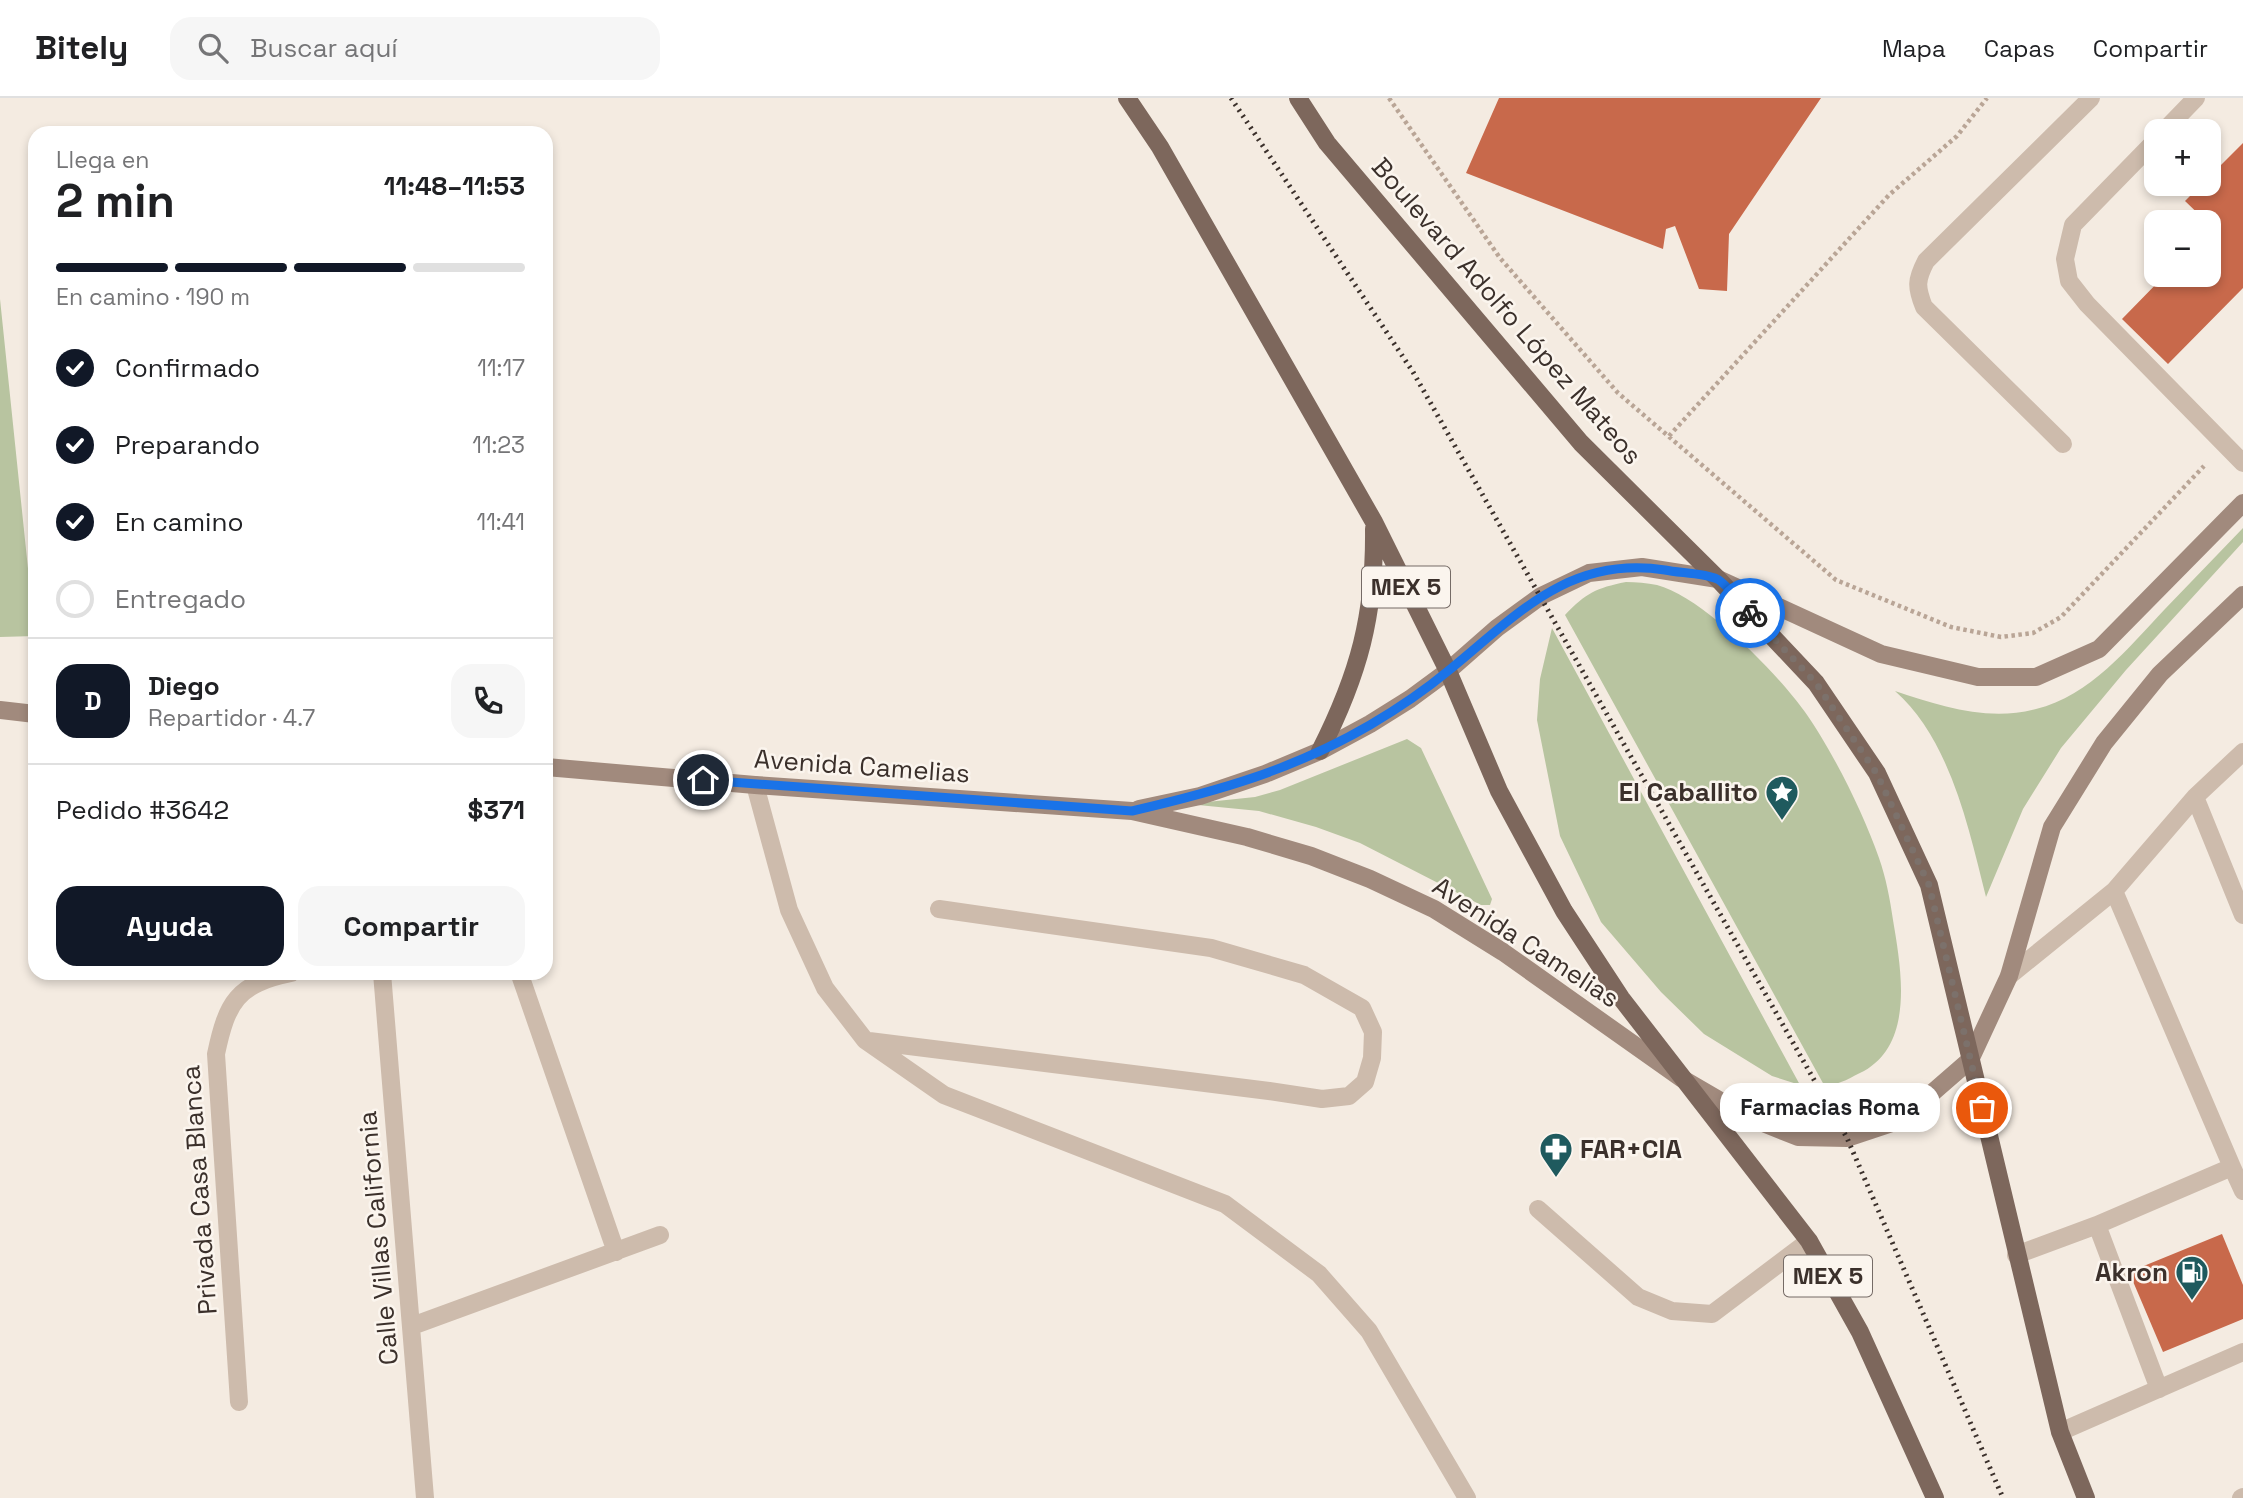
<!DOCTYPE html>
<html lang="es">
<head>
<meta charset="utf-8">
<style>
  body { margin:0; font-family:"Space Grotesk",sans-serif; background:#f6f6f6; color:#202124; height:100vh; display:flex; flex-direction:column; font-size:26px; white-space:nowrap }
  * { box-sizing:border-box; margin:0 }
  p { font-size:23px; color:#757577 }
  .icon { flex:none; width:38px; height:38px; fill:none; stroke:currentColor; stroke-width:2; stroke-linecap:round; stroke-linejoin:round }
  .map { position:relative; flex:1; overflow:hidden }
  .drawer { position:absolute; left:28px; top:28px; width:525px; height:854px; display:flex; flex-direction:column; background:#fff; border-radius:21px; box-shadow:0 4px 10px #0003 }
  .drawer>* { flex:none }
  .fabs { position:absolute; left:2144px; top:21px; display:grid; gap:14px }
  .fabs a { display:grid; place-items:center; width:77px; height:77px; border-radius:14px; background:#fff; box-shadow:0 4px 10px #0003; font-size:35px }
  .pin { position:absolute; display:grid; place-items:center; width:60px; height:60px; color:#fff; margin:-30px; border:4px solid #fff; border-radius:50%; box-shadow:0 2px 7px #0007 }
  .courier { position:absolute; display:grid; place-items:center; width:70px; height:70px; margin:-35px; border:5px solid #1a73e8; border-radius:50%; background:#fff; color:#222; box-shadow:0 2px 9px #0007 }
  .bubble { position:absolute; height:49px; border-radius:21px; background:#fff; box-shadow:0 4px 10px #0003; font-size:23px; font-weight:600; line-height:49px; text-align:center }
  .overview em { font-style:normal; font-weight:600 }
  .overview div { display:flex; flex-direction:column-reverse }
  .overview { display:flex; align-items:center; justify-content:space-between; height:119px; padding:0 28px }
  h1 { font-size:46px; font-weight:600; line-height:52px }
  .bar { display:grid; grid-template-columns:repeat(4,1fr); gap:10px 7px; align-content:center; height:84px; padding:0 28px }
  .bar i { height:9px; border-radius:5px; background:#e0e0e0 }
  .bar .selected { background:#111827 }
  .bar p { grid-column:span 4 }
  .line { display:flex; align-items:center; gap:18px; padding:0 28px; border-top:2px solid #e0e0e0 }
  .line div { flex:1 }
  .round { display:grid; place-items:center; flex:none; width:74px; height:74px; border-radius:21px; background:#f6f6f6 }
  ol { padding:0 28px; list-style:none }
  li { display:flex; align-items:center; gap:21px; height:77px }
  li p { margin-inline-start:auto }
  li .icon { padding:7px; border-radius:50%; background:#111827; color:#fff; stroke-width:4 }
  li:last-child { color:#757577 }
  li i { width:38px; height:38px; border:4px solid #e0e0e0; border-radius:50% }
  .cta { display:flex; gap:14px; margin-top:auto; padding:14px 28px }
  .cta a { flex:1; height:80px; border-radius:21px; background:#111827; color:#fff; font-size:28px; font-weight:600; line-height:80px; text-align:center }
  .cta a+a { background:#f6f6f6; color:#202124 }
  header { display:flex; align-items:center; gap:42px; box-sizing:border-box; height:98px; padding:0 35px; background:#fff; border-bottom:2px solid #e0e0e0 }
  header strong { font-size:33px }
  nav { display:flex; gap:38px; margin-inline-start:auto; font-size:24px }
  .search { width:490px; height:63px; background:#f6f6f6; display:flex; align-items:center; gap:18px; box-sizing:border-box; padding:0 24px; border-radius:21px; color:#757577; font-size:26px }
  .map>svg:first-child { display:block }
</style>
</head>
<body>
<header>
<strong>Bitely</strong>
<div class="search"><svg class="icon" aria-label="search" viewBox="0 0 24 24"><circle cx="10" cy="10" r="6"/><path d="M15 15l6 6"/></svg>Buscar aquí</div>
<nav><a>Mapa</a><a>Capas</a><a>Compartir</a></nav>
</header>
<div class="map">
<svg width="2243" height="1400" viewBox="0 0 2243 1400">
  <rect width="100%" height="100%" fill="#f4ebe1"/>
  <path fill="#b8c4a0" d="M 0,201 L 35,538 L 0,539 Z
    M 2243,430 L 2243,444 L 2126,572 L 2061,650 L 2023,711 L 1986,799 C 1969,731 1950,641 1895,593 C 1940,608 1988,624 2036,611 C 2090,598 2129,549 2165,511 C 2191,484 2217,457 2243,430 Z
    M 1626,484 C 1636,484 1647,485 1657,487 C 1703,499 1778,576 1805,614 C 1833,654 1863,714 1879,760 C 1886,780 1890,801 1893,822 C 1901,870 1915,944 1864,973 C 1851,979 1839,988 1824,987 L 1565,517 C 1586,495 1596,490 1626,484 Z
    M 1552,530 L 1800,987 L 1772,978 L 1704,936 L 1661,894 L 1601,824 L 1560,738 L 1537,622 L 1540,581 Z
    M 1407,641 L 1421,650 L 1492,801 L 1490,807 L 1481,807 L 1360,745 L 1316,729 L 1259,713 L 1188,706 L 1255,699 L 1280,692 Z"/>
  <path fill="#c8694b" d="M 1499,0 L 1821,0 L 1729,136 L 1727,193 L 1699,191 L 1675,128 L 1666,131 L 1663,151 L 1466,75 Z
    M 2243,45 L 2243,190 L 2168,266 L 2122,221 L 2165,177 L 2208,177 L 2208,133 L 2212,129 L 2185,103 L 2202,86 L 2208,86 L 2208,80 Z
    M 2222,1136 L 2243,1187 L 2243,1221 L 2163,1254 L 2129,1174 Z"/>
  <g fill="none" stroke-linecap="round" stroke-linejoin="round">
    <path stroke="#b9a596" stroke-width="4.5" stroke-dasharray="3.5 3.5" stroke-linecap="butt" d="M 1389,0 L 1500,160 L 1618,295 L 1836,482 L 1951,529 L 2001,539 L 2033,535 L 2061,519 L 2204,368
      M 1669,338 L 1889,97 L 1957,38 L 1987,0"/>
    <path stroke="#cdbbac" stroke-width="18" d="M 2164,33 L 2196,0
      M 2156,42 L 2073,127 L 2065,161 L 2069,183 L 2087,206 L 2243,365
      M 2063,346 L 1924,209 C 1916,189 1916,182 1926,163 L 2091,0
      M 755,687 L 789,812 L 825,890 L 865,942 L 944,997 L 1225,1106 L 1319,1176 L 1369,1233 L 1467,1400
      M 2195,699 L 2243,817
      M 2114,793 L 2232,1069
      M 2009,878 L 2114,793 L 2195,699 L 2243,654
      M 869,943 L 1269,993 L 1322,1001 L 1349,998 L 1365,984 L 1372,960 L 1373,934 L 1362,910 L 1304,877 L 1211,850 L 939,811
      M 1538,1111 L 1638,1199 L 1672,1213 L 1712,1216 L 1809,1143
      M 2097,1127 L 2159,1291
      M 2016,1157 L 2097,1127 L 2232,1069 L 2243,1093
      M 2060,1334 L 2243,1254
      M 2241,1400 L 2243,1399"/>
    <path stroke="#cdbbac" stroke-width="18" d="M 382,875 L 425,1400
      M 520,877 L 616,1154
      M 412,1228 L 660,1137
      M 239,1304 L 216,956 C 227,904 237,886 291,875"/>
    <path stroke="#a18a7d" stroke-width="18" d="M 0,612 L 35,616
      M 546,669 L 755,687 L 1132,713 L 1247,739 L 1311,758 L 1370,781 L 1434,811 L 1503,854 L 1681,980 L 1748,1019 L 1798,1039 L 1847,1040 L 1901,1022 L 1970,962 L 2009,878 L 2052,729 L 2104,645 L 2160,576 L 2243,497
      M 1139,711 L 1200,698 L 1265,676 L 1320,653 L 1370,626 L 1410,601 L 1448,573 L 1497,530 L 1541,498 L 1589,475 L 1642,469 L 1718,481 L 1881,556 L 1978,579 L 2036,579 L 2099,551 L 2243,405"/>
    <path stroke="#7d675c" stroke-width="18" d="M 1127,0 L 1160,49 L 1374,424 L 1448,573 L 1499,693 L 1564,813 L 1621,900 L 1809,1143 L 1860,1234 L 1935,1400
      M 1298,0 L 1327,45 L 1581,345 L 1718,481 L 1816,585 L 1877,675 L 1929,787 L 2060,1334 L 2086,1400
      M 1320,653 C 1359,576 1375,517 1374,431"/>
    <path stroke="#3b302b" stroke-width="5" stroke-dasharray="2 5" stroke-linecap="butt" d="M 1231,0 L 1413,274 L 1847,1040 L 2003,1400"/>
  </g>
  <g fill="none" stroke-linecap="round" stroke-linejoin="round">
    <path stroke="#7c716b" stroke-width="7" stroke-dasharray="0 12.6" d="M 1750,515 L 1816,585 L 1877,676 L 1929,787 L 1982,1010"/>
    <path stroke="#1a73e8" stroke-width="9" d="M 703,682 L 1132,713 C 1218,693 1293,672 1370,627 C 1397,611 1424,593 1448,573 C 1516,518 1568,457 1665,472 C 1679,475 1704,475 1717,481 C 1726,485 1742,507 1750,515"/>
  </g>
  <defs>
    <symbol id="sight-pin" viewBox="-11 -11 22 30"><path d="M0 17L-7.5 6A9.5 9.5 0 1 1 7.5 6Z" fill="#1f5a5e" stroke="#fbf5ee"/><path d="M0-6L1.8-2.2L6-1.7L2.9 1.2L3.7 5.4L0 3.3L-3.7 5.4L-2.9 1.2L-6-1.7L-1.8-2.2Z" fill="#fff"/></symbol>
    <symbol id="pharmacy-pin" viewBox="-11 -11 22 30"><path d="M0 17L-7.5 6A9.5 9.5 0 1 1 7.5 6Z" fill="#1f5a5e" stroke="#fbf5ee"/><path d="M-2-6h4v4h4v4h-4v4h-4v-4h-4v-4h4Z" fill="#fff"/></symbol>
    <symbol id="fuel-pin" viewBox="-11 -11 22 30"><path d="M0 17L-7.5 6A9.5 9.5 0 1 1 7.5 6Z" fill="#1f5a5e" stroke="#fbf5ee"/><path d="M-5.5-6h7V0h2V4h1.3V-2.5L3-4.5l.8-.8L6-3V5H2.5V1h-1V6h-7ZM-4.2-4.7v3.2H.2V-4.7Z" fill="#fff"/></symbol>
  </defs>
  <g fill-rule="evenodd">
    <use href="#sight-pin" x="1763" y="675" width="38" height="52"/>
    <use href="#pharmacy-pin" x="1537" y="1032" width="38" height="52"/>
    <use href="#fuel-pin" x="2173" y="1155" width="38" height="52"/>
  </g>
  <g text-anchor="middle" stroke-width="5" stroke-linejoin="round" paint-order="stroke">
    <g fill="#fbf5ee" stroke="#756b66" stroke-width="2">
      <rect x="1362" y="468.5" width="88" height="41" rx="5"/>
      <rect x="1784" y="1157.5" width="88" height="41" rx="5"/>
    </g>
    <g font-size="24" font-weight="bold" fill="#3b302b">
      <text x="1406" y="497">MEX 5</text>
      <text x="1828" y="1186">MEX 5</text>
    </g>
    <g font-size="26" fill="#3b302b" stroke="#fbf5ee">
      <text transform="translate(1507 213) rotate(49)" y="9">Boulevard Adolfo López Mateos</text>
      <text transform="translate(862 668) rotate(4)" y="9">Avenida Camelias</text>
      <text transform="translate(1526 844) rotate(33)" y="9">Avenida Camelias</text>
      <text transform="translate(199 1092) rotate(-94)" y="9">Privada Casa Blanca</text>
      <text transform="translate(378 1140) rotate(-95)" y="9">Calle Villas California</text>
    </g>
    <g font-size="26" font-weight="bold" fill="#3b302b" stroke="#fbf5ee" text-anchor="end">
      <text x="1758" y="703">El Caballito</text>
      <text x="1580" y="1060" text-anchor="start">FAR+CIA</text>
      <text x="2168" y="1183">Akron</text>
    </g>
  </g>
</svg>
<div class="fabs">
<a>+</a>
<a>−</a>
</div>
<div class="pin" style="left:1982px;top:1010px;background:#ea580c"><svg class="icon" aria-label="bag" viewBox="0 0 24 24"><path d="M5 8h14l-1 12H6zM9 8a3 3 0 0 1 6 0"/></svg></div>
<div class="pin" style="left:703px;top:682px;background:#1f2937"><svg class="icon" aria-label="home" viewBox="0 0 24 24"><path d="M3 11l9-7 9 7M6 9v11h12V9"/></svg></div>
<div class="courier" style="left:1750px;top:515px"><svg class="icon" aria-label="bike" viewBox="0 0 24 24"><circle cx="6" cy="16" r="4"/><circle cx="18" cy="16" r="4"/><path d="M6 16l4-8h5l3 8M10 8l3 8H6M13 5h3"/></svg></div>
<div class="bubble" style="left:1720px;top:985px;width:220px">Farmacias Roma</div>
<section class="drawer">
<div class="overview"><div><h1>2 min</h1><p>Llega en</p></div><em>11:48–11:53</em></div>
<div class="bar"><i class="selected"></i><i class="selected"></i><i class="selected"></i><i></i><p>En camino · 190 m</p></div>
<ol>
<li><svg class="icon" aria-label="check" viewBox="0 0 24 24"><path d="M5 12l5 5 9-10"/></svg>Confirmado<p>11:17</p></li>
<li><svg class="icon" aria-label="check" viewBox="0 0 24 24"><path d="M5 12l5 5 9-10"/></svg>Preparando<p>11:23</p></li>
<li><svg class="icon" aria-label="check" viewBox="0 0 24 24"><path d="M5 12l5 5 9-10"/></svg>En camino<p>11:41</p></li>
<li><i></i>Entregado</li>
</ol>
<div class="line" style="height:126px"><b class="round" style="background:#111827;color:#fff">D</b><div><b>Diego</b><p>Repartidor · 4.7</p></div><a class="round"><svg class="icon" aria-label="phone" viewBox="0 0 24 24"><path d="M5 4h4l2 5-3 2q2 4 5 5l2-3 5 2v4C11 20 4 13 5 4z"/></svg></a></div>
<div class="line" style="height:91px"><div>Pedido #3642</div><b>$371</b></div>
<div class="cta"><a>Ayuda</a><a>Compartir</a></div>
</section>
</div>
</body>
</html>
